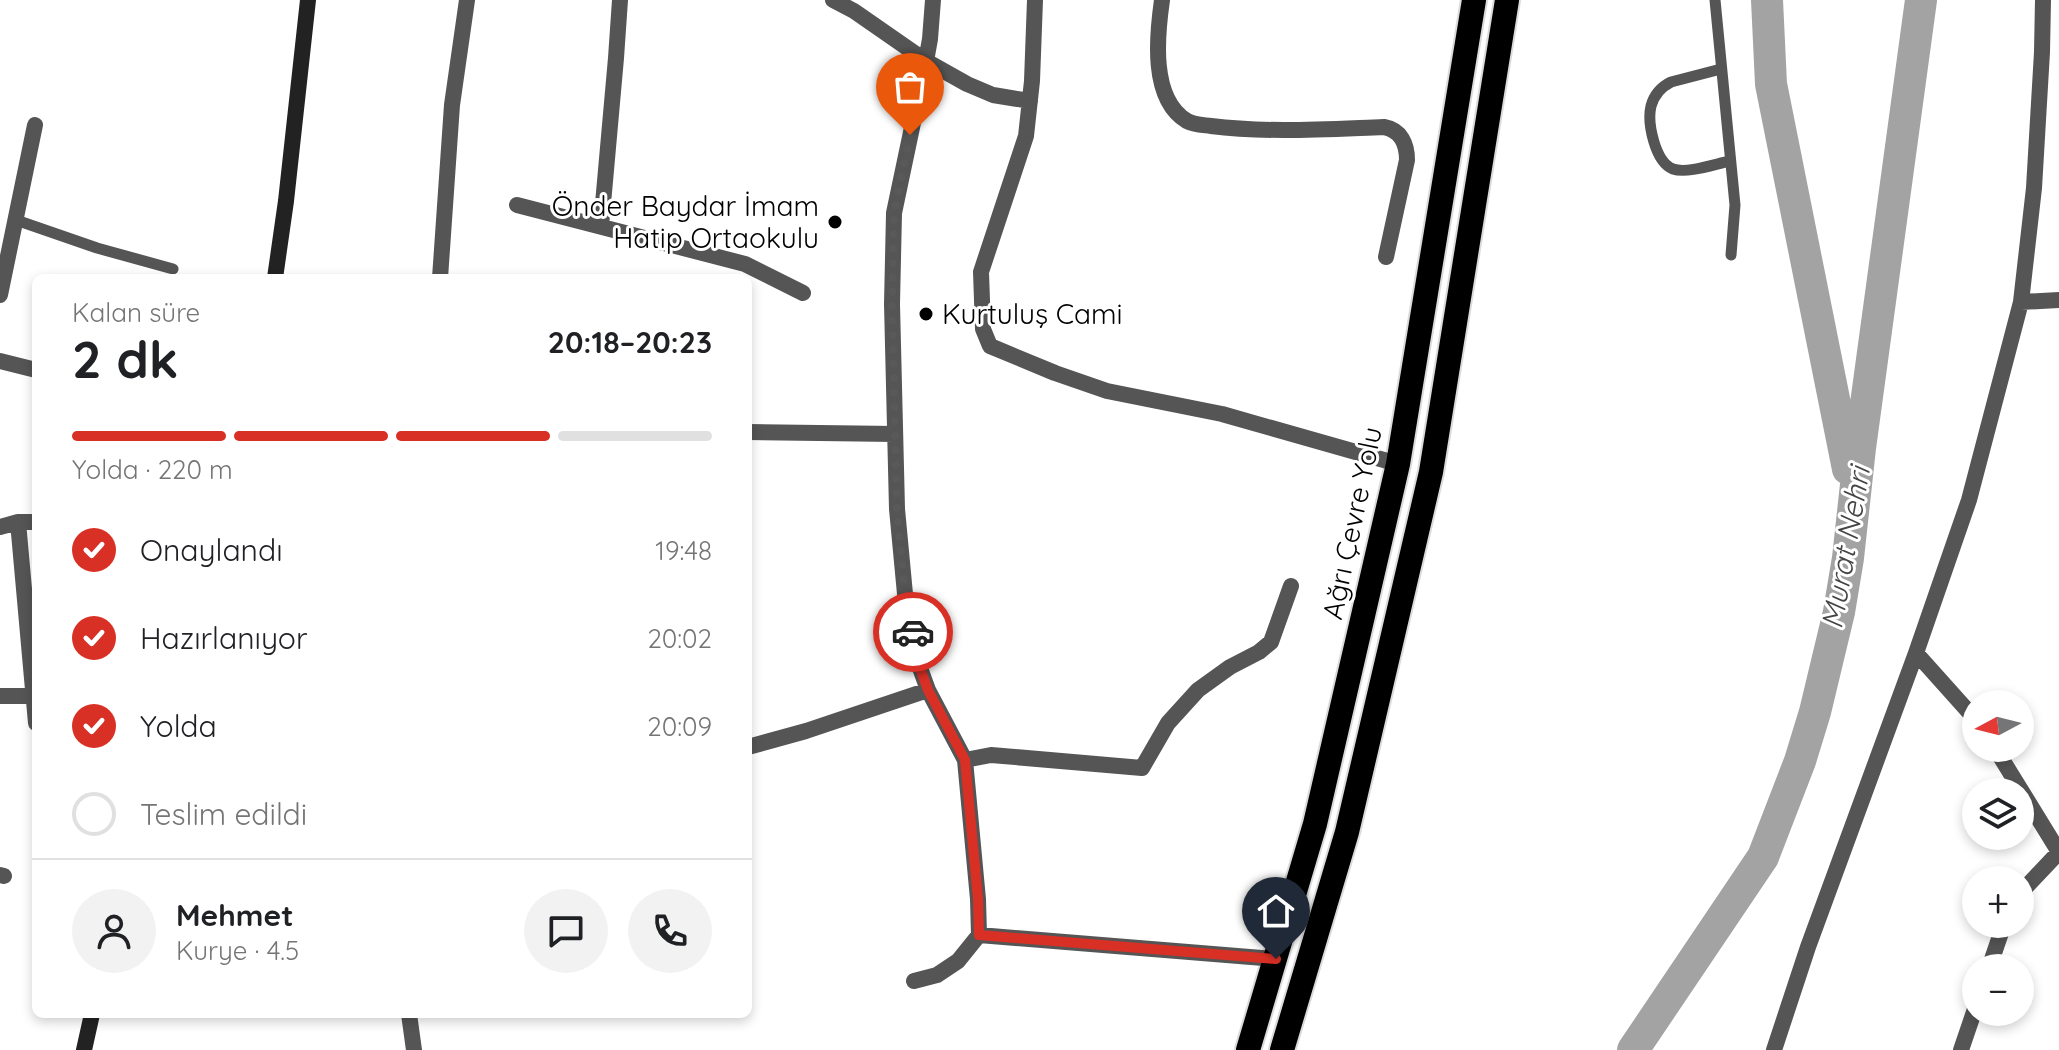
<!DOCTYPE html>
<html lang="tr">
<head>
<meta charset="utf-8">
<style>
  body { margin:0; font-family:Quicksand,sans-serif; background:#f2f2f2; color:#202124; height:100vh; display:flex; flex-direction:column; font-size:30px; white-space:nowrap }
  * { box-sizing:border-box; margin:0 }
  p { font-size:26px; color:#757577 }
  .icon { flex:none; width:44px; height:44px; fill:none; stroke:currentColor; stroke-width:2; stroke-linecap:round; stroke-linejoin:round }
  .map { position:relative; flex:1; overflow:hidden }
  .side { position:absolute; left:32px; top:274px; width:720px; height:744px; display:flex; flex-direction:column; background:#fff; border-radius:12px; box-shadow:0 4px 12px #0003 }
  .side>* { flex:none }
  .needle { width:52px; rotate:263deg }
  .fabs { position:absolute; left:1962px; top:690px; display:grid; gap:16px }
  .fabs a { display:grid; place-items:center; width:72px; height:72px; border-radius:50%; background:#fff; box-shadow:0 4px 12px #0003; font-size:40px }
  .pin { position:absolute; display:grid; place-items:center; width:68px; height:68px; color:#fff; margin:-82px -34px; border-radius:50% 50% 50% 0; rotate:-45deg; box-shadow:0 0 8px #0007 }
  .pin .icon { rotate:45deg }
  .courier { position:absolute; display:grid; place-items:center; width:80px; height:80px; margin:-40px; border:6px solid #d93025; border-radius:50%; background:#fff; color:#222; box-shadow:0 2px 10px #0007 }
  .summary em { font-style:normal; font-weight:700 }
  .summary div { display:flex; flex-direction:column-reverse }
  .summary { display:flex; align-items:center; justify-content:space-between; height:136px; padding:0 40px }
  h1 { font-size:52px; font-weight:700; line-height:60px }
  .bar { display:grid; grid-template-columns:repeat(4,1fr); gap:12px 8px; align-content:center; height:96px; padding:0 40px }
  .bar i { height:10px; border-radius:6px; background:#e0e0e0 }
  .bar .selected { background:#d93025 }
  .bar p { grid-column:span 4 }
  .line { display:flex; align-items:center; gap:20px; padding:0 40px; border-top:2px solid #e0e0e0 }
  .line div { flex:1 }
  .round { display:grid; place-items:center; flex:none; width:84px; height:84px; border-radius:42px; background:#f2f2f2 }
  ol { padding:0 40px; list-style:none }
  li { display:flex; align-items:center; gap:24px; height:88px }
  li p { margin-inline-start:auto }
  li .icon { padding:8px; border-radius:50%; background:#d93025; color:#fff; stroke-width:4 }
  li:last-child { color:#757577 }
  li i { width:44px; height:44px; border:4px solid #e0e0e0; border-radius:50% }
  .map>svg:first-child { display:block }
</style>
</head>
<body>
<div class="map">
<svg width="2059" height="1050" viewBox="0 0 2059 1050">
  <rect width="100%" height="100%" fill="#fff"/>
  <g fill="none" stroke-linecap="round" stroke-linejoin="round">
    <path stroke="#a3a3a3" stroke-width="32" d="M 1767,0 L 1771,84 L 1848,469
      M 1633,1050 L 1763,857 L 1800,761 L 1815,712 L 1839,612 L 1848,558 L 1860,448 L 1921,0"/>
    <defs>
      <path id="highway" d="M 1248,1050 L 1315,824 L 1398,464 L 1474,0
        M 1282,1050 L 1347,832 L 1431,472 L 1507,0"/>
    </defs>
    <use href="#highway" stroke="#dbdbdb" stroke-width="28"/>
    <path stroke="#555" stroke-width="11" d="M 1715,0 L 1735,205 L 1731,255
      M 1721,69 L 1671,82 C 1661,87 1654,95 1651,106 C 1647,123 1655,162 1673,169 C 1687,174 1715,164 1730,161
      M 16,220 L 97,248 L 173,269"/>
    <path stroke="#555" stroke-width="16" d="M 833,0 L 854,11 L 926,61 L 967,84 L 993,95 L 1030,101
      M 1035,0 L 1032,81 L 1026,136 L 981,272 L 983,329 L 990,346 L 1055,373 L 1107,391 L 1222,414 L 1398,464
      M 1162,0 C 1157,35 1150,99 1187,121 C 1194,125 1204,125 1211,126 C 1266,133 1328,129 1384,127 C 1401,130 1407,144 1407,160 L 1386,257
      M 517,205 L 745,264 L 803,293
      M 601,226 L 616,58 L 620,0
      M 440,278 L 452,105 L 467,0
      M 0,295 L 35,125
      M 2021,302 L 2059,300
      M 0,361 L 36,370
      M 748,432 L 895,434
      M 18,522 L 36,723
      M 0,527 L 18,522 L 36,522
      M 1916,653 L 1976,720
      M 0,696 L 34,696
      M 748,747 L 806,731 L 928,690
      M 1995,748 L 2059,852
      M 965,760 L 991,755 L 1142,768 L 1168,723 L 1198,690 L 1230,667 L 1259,652 L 1271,642 L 1291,586
      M 0,875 L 4,876
      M 2020,897 L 2026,887 L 2059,852
      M 979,935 L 1276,959
      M 1989,968 L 2004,924
      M 914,981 L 937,975 L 958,961 L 979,935 L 978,899 L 965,760 L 928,690 L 920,668 L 905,594 L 897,509 L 892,304 L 894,213 L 926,61 L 930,39 L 933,0
      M 409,1014 L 414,1050
      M 1774,1050 L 1808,947 L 1916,653 L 1969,500 L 2021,302 L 2034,188 L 2042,52 L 2043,0
      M 1961,1050 L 1976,1006"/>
    <path stroke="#222" stroke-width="16" d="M 275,278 L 286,201 L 308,0
      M 84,1050 L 92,1014"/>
    <use href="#highway" stroke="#000" stroke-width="24"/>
  </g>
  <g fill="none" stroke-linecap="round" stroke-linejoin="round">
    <path stroke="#595959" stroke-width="8" stroke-dasharray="0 14.4" d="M 910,135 L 894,213 L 892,304 L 897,509 L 905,594 L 913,632"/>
    <path stroke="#d93025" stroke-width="10" d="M 913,632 L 920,668 L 928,690 L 965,760 L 978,899 L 979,935 L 1276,959"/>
  </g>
  <g fill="#000" stroke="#fff" stroke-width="3">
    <circle cx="835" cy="222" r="8"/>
    <circle cx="926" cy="314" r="8"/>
  </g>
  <g text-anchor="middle" stroke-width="6" stroke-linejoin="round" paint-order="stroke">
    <g font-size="28" fill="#000" stroke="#fff" text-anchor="end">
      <text x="819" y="216">Önder Baydar İmam<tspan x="819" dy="32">Hatip Ortaokulu</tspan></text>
      <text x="942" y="324" text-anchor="start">Kurtuluş Cami</text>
    </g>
    <g font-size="28" fill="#000" stroke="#fff">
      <text transform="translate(1352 523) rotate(-78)" y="10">Ağrı Çevre Yolu</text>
    </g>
    <g font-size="30" font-style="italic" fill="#444" stroke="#fff">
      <text transform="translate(1846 548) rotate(-80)" y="10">Murat Nehri</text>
    </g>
  </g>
</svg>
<div class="fabs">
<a><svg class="needle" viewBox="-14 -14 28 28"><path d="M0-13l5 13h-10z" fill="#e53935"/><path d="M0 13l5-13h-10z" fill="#757577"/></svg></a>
<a><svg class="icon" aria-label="layers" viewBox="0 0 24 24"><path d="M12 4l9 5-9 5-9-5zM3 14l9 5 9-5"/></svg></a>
<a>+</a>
<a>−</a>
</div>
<div class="pin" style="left:910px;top:135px;background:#ea580c"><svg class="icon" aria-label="bag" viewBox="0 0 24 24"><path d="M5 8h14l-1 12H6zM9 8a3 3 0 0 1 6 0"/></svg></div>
<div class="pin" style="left:1276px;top:959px;background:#1f2937"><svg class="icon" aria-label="home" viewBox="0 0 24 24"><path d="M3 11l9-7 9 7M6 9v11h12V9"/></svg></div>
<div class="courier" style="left:913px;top:632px"><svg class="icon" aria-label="car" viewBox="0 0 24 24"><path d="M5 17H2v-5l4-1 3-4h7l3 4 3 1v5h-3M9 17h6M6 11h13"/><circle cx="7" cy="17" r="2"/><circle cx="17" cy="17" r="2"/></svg></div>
<section class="side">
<div class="summary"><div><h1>2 dk</h1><p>Kalan süre</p></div><em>20:18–20:23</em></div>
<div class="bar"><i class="selected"></i><i class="selected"></i><i class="selected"></i><i></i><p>Yolda · 220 m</p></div>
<ol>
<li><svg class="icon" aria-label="check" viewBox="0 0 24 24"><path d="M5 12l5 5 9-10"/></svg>Onaylandı<p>19:48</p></li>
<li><svg class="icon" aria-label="check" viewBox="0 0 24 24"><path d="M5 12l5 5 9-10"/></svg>Hazırlanıyor<p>20:02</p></li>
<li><svg class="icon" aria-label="check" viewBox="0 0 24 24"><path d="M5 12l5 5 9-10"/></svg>Yolda<p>20:09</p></li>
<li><i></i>Teslim edildi</li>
</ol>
<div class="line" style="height:144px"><a class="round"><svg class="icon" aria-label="person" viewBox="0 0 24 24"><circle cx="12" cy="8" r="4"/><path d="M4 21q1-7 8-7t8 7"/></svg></a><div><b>Mehmet</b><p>Kurye · 4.5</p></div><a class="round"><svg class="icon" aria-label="chat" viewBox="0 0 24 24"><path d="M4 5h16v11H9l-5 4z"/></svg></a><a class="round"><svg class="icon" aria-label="phone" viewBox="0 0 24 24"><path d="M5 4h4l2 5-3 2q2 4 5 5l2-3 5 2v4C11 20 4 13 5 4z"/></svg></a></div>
</section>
</div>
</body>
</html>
